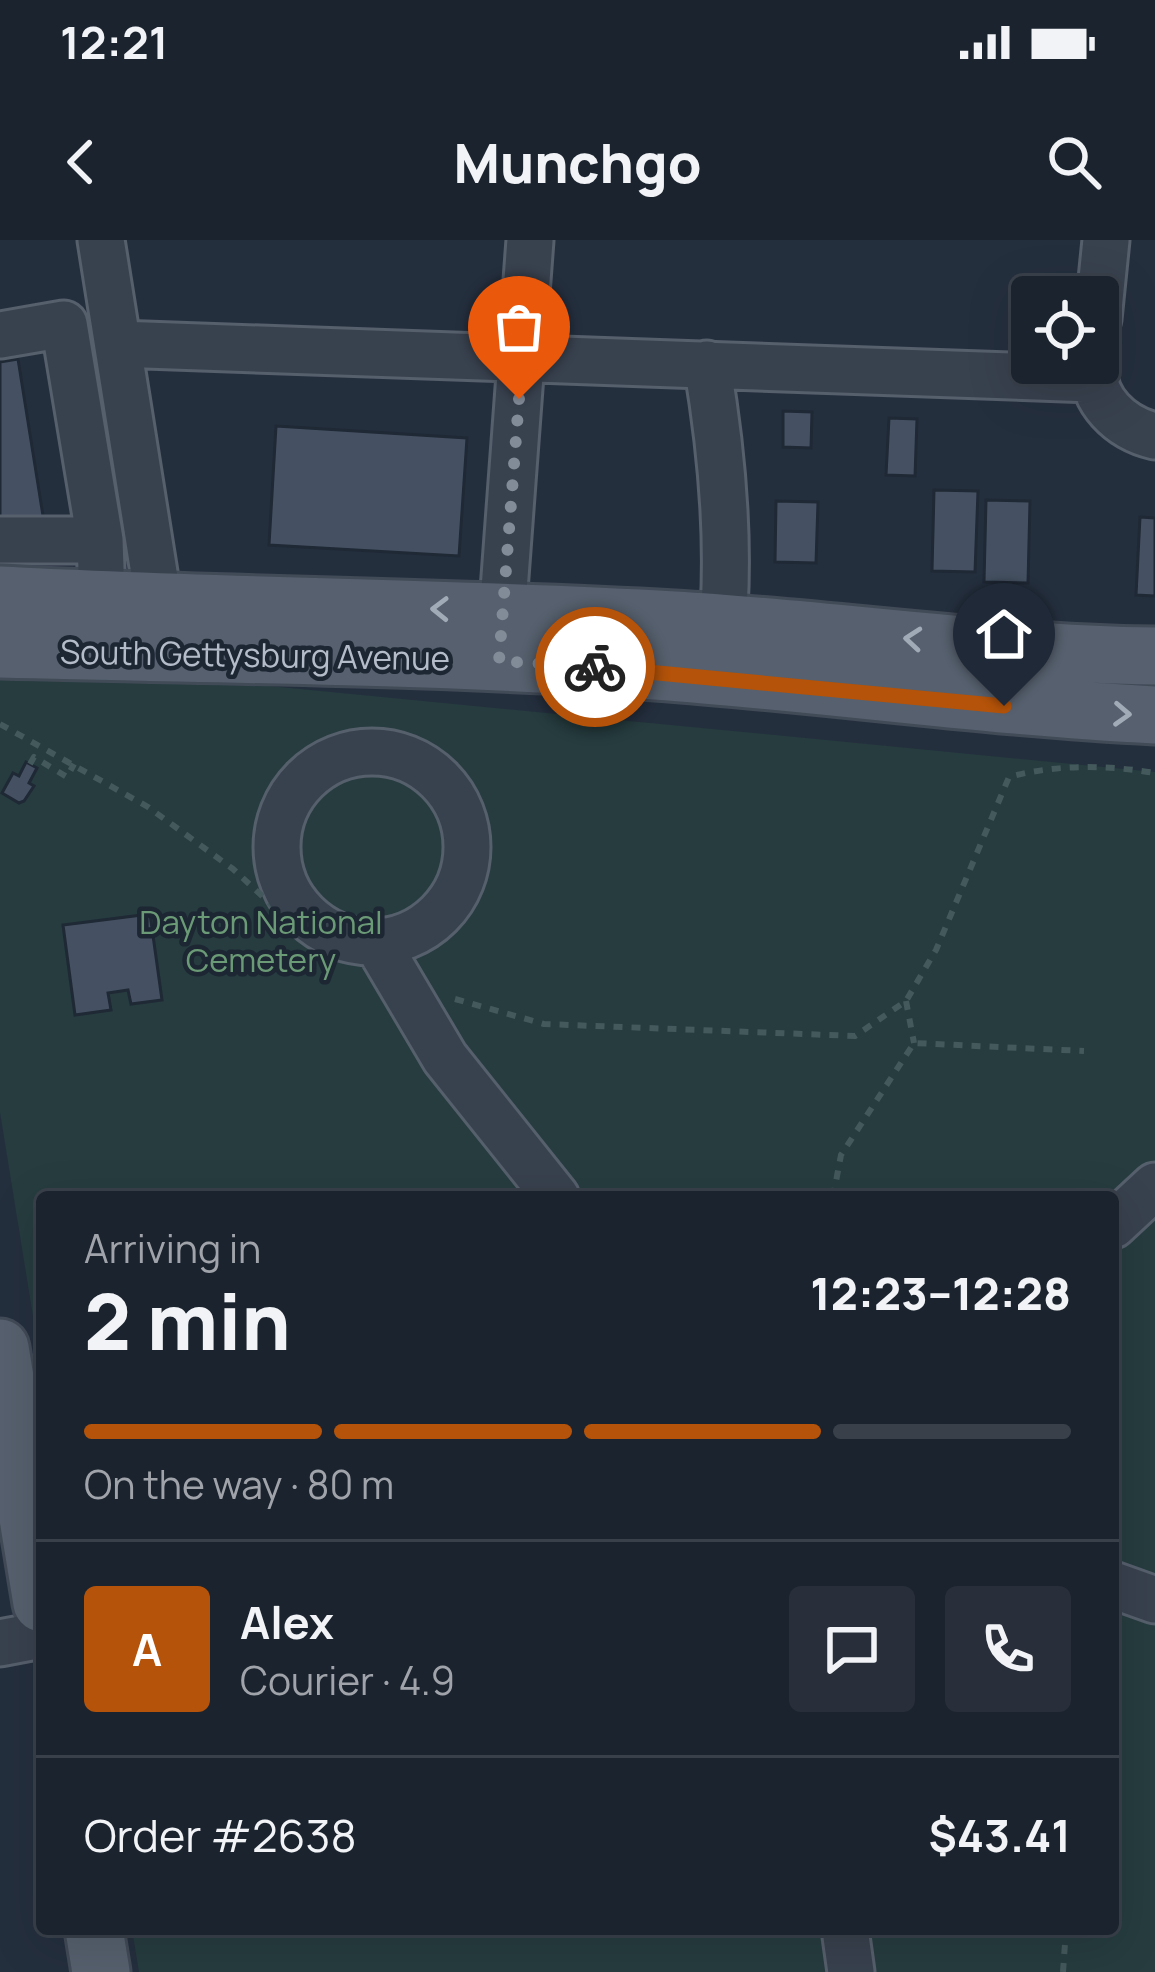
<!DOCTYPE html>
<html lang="en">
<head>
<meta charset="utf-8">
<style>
  body { margin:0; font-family:Manrope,sans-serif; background:#282f3a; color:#f1f3f6; height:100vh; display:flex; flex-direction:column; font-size:45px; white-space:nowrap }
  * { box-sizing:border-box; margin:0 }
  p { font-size:39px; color:#a0a4aa }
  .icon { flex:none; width:66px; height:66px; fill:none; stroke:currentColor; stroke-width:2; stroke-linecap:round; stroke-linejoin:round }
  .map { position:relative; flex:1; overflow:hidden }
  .drawer { position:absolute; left:36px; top:951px; width:1083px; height:744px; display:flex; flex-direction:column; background:#1b232e; border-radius:12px; box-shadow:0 12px 48px #0002,0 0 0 3px #39404a }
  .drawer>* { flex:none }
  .controls { position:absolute; left:1011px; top:36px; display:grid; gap:24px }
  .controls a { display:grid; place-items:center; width:108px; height:108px; border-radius:12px; background:#1b232e; box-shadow:0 12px 48px #0002,0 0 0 3px #39404a; font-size:60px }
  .pin { position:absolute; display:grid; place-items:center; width:102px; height:102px; color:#fff; margin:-123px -51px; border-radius:50% 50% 50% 0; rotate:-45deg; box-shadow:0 0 12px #0007 }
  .pin .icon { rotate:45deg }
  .courier { position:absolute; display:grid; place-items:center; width:120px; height:120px; margin:-60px; border:9px solid #b45309; border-radius:50%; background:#fff; color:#222; box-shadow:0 3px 15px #0007 }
  .overview em { font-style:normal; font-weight:800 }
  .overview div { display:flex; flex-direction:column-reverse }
  .overview { display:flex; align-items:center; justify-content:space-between; height:204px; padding:0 48px }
  h1 { font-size:78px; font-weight:800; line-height:90px }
  .bar { display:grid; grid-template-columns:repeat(4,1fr); gap:18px 12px; align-content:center; height:144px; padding:0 48px }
  .bar i { height:15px; border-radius:9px; background:#39404a }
  .bar .on { background:#b45309 }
  .bar p { grid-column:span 4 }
  .line { display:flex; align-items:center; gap:30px; padding:0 48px; border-top:3px solid #39404a }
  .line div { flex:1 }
  .round { display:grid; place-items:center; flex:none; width:126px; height:126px; border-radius:12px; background:#282f3a }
  .status { display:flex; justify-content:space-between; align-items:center; height:84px; padding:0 60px; background:#1b232e; direction:ltr }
  .status svg { height:33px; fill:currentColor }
  header { display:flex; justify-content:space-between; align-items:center; height:156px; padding:0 48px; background:#1b232e; font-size:54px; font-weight:800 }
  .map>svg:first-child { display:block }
</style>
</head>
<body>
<div class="status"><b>12:21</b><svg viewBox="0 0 49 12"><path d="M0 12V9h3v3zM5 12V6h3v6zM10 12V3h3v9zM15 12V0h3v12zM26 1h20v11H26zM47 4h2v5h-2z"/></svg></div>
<header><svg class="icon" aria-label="back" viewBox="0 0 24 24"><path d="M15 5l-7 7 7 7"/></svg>Munchgo<svg class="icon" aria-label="search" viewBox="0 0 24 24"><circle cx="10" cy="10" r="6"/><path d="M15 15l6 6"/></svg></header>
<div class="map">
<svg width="1155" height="1732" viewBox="0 0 1155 1732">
  <rect width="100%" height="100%" fill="#242f3e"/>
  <path fill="#263c3f" d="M 0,426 L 114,431 L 1155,532 L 1155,1732 L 139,1732 L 132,1689 L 1113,1689 L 1113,957 L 42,957 L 42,1132 L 0,872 Z"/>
  <path fill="#455162" stroke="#1f2835" stroke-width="3" d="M 18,119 L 44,282 L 0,289 L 0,122 Z
    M 783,171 L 812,172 L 811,208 L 783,207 Z
    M 889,178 L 917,179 L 915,236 L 886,235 Z
    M 276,186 L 467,198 L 459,316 L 269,305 Z
    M 934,250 L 978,251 L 975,332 L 932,331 Z
    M 986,260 L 1030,261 L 1028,343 L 984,342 Z
    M 776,261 L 818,262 L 816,323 L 775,322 Z
    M 1140,277 L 1155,278 L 1155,356 L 1136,355 Z
    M 26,522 L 37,528 L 29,543 L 34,546 L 24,561 L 19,563 L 2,553 L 13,533 L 19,536 Z
    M 150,674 L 162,760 L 131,764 L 128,750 L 108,753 L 111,770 L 75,775 L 63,685 Z"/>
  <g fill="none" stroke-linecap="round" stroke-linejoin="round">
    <defs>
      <path id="minor" d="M 101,0 L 159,364
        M 1098,79 L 1106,0
        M 0,95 L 64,84 L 100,300
        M 118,104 L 1092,139
        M 1094,123 C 1090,160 1121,188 1155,196
        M 707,124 C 723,218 732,318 720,413
        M 0,300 L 100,300 L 101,329
        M 500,404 L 530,0
        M277 607a95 95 0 1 1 190 0a95 95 0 1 1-190 0Z
        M 377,703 L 445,818 L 556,957
        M 1113,985 L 1155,946
        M 1113,1345 L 1155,1360
        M 0,1403 L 42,1395
        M 845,1689 L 851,1732"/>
      <path id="major" d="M 0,355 C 225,367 449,367 674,380 C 834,389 994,414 1155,416
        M 0,409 C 219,415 438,415 656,431 C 823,443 988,467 1155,475
        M 0,1108 L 42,1363
        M 94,1689 L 101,1732"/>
    </defs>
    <use href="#minor" stroke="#565f6c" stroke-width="51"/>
    <use href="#major" stroke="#414a57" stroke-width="63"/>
    <path stroke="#44595c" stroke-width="6" stroke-dasharray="9 9" stroke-linecap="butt" d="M 0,484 L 148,567 L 233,629 L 274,667 L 299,670
      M 30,524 L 34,517 L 67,537 L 74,524
      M 455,759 L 544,784 L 855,796 L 906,761 L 936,710 L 1009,537 C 1057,524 1107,525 1155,533
      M 906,761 L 914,803
      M 833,957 L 841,915 L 914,803 L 1084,811
      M 1063,1732 L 1066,1689"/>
    <use href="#minor" stroke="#38414e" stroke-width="45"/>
    <use href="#major" stroke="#56606e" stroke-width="57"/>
  </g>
  <defs><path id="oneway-chevron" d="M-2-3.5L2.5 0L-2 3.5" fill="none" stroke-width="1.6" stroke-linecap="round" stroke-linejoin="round" transform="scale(3)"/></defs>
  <g stroke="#a1aab7">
    <use href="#oneway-chevron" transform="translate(440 369) rotate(-179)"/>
    <use href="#oneway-chevron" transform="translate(913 399) rotate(-175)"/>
    <use href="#oneway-chevron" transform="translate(1122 474) rotate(3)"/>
  </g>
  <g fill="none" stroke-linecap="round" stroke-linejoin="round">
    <path stroke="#828b98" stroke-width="12" stroke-dasharray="0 21.6" d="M 519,159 L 499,421 L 595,427"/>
    <path stroke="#b45309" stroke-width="15" d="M 595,427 L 1004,466"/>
  </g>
  <g text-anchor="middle" stroke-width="9" stroke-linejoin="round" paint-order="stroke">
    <g font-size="33" fill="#b4bcc9" stroke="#1d2633">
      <text transform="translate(255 415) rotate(1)" y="12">South Gettysburg Avenue</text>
    </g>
    <g font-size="33" fill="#6b9a76" stroke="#1d2633">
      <text x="261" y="694">Dayton National<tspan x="261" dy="38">Cemetery</tspan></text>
    </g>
  </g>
</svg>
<div class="controls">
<a><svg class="icon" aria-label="locate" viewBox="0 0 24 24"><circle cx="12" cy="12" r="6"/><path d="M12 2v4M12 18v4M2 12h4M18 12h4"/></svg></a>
</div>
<div class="pin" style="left:519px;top:159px;background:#ea580c"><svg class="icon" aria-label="bag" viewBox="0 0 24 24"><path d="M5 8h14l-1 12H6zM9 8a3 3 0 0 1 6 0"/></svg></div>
<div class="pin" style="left:1004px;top:466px;background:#1f2937"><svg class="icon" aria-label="home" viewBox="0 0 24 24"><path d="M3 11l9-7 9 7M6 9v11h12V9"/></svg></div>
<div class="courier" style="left:595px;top:427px"><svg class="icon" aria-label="bike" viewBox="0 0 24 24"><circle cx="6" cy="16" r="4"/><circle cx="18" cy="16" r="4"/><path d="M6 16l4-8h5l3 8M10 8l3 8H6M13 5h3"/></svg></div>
<section class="drawer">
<div class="overview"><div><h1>2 min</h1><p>Arriving in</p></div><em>12:23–12:28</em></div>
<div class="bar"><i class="on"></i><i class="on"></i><i class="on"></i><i></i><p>On the way · 80 m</p></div>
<div class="line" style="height:216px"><b class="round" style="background:#b45309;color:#fff">A</b><div><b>Alex</b><p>Courier · 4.9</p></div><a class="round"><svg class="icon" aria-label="chat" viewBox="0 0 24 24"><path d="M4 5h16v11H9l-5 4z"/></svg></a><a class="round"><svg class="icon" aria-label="phone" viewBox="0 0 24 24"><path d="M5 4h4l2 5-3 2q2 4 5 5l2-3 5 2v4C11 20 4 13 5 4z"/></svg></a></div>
<div class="line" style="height:156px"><div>Order #2638</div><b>$43.41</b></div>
</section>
</div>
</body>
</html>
